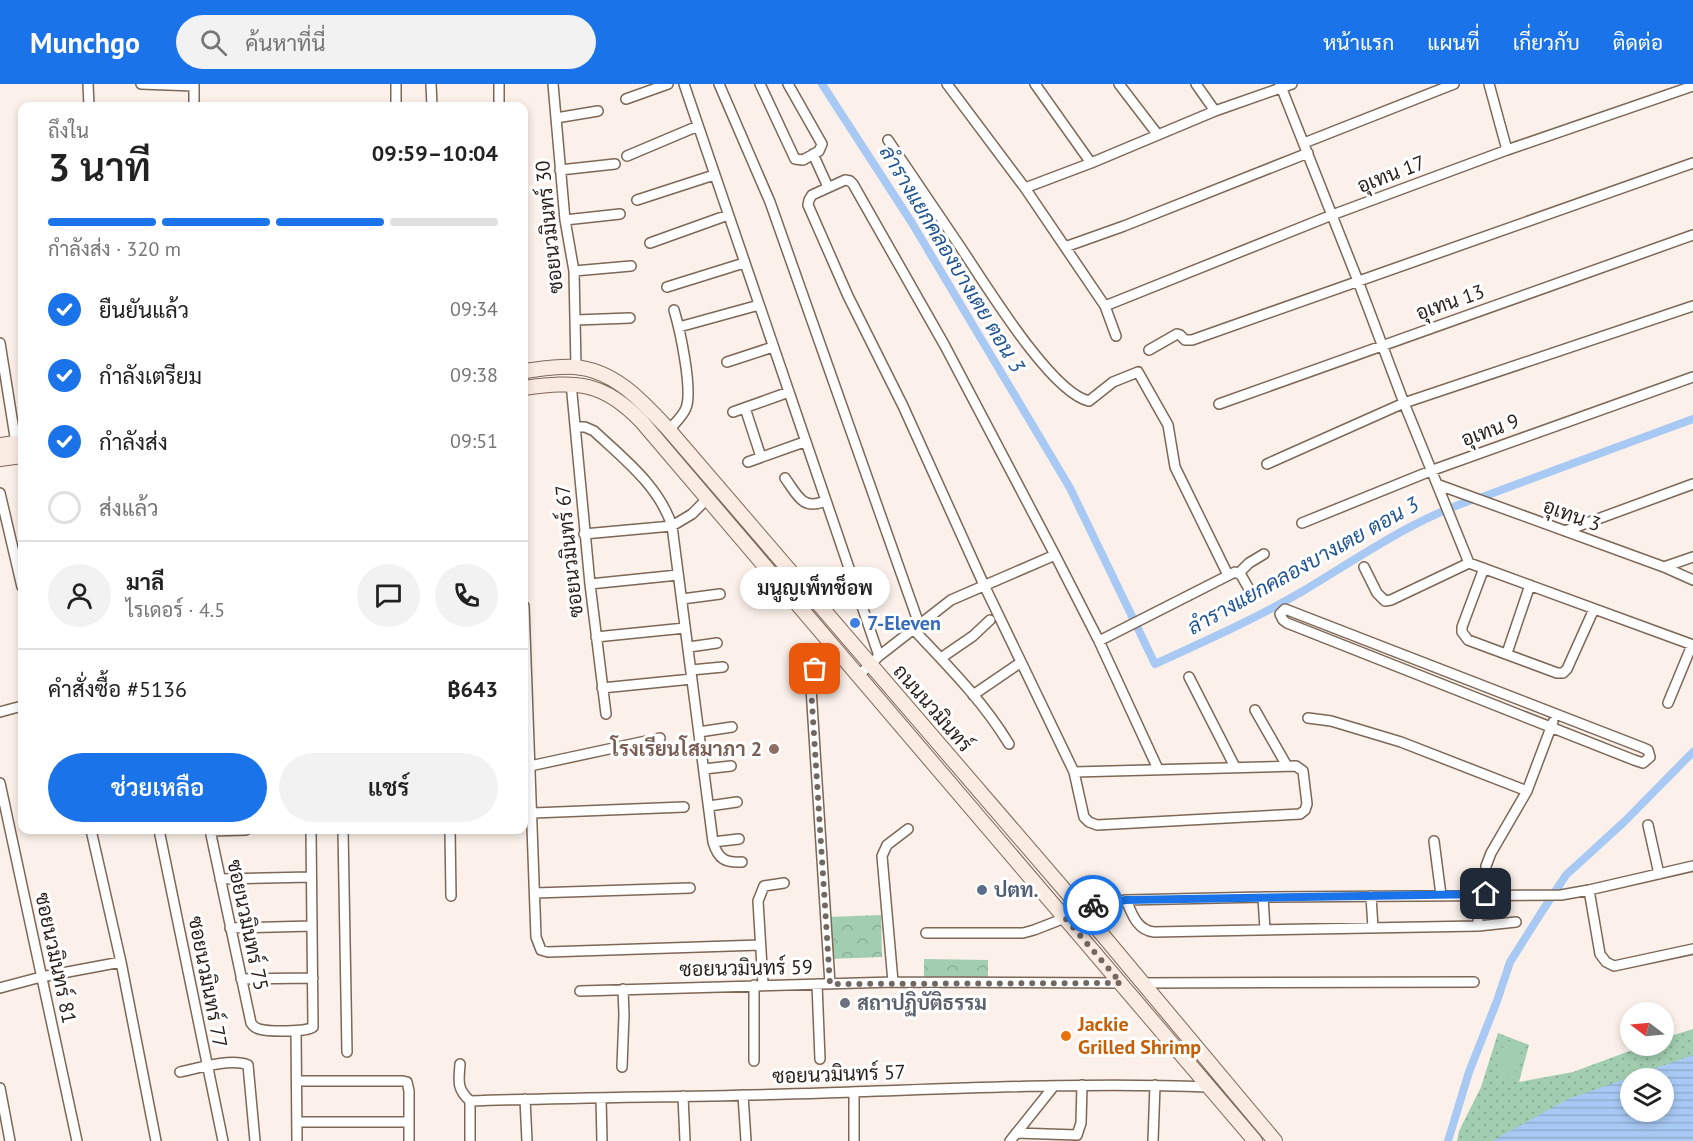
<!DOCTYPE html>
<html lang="th">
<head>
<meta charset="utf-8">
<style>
  body { margin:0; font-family:"PT Sans",Sarabun,sans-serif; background:#f2f2f2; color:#222; height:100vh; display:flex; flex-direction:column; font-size:22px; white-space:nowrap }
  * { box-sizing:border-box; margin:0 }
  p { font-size:20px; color:#767676 }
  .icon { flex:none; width:33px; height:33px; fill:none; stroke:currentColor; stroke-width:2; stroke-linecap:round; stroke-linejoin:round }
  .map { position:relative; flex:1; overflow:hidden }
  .side { position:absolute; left:18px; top:18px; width:510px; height:732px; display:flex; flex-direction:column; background:#fff; border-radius:12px; box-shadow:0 3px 9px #0003 }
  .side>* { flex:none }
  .needle { width:39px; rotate:286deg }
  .fabs { position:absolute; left:1620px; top:918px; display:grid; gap:12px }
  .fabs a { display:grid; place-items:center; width:54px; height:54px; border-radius:50%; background:#fff; box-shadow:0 3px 9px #0003; font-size:30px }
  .pin { position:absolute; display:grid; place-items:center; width:51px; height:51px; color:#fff; margin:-26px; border-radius:12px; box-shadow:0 3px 9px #0006 }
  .courier { position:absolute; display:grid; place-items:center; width:60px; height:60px; margin:-30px; border:4px solid #1a73e8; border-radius:50%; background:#fff; color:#222; box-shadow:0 2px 8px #0007 }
  .bubble { position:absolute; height:42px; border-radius:21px; background:#fff; box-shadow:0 3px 9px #0003; font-size:20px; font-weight:600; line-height:42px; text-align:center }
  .overview em { font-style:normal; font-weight:600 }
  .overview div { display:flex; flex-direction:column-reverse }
  .overview { display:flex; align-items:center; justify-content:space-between; height:102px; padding:0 30px }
  h1 { font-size:39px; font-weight:600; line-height:45px }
  .bar { display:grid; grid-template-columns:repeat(4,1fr); gap:9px 6px; align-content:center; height:72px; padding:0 30px }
  .bar i { height:8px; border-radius:4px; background:#e0e0e0 }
  .bar .current { background:#1a73e8 }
  .bar p { grid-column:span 4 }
  .line { display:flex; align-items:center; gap:15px; padding:0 30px; border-top:2px solid #e0e0e0 }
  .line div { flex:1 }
  .round { display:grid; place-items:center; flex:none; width:63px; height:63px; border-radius:32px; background:#f2f2f2 }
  ol { padding:0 30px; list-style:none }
  li { display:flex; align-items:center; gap:18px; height:66px }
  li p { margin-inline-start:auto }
  li .icon { padding:6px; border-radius:50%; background:#1a73e8; color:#fff; stroke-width:4 }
  li:last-child { color:#767676 }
  li i { width:33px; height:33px; border:3px solid #e0e0e0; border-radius:50% }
  .primary-button { display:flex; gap:12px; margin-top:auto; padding:12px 30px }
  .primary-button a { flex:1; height:69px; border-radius:36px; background:#1a73e8; color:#fff; font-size:24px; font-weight:600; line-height:69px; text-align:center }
  .primary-button a+a { background:#f2f2f2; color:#222 }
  header { display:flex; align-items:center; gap:36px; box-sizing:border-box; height:84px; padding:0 30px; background:#1a73e8; color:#fff }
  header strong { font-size:28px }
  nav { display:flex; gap:33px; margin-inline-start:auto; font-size:21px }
  .search { width:420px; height:54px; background:#f2f2f2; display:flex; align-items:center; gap:15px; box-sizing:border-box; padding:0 21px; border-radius:33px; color:#767676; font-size:22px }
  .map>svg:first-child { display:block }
</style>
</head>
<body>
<header>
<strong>Munchgo</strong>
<div class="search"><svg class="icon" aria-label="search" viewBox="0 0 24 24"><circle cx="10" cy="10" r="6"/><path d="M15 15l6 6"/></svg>ค้นหาที่นี่</div>
<nav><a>หน้าแรก</a><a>แผนที่</a><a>เกี่ยวกับ</a><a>ติดต่อ</a></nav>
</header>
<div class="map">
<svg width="1693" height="1057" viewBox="0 0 1693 1057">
  <defs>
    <pattern id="forest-crowns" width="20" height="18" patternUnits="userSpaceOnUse" patternTransform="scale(1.5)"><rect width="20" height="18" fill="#a1cdb0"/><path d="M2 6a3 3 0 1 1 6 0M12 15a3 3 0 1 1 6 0" fill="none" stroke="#8bb097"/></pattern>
    <pattern id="park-dots" width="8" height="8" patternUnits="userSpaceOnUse" patternTransform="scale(1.5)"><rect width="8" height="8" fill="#a1cdb0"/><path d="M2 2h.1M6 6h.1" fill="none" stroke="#8bb097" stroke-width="1.8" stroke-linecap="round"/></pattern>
    <pattern id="water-rules" width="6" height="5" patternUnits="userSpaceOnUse" patternTransform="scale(1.5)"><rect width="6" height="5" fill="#a8c9f4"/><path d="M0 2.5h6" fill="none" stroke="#91acd0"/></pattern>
  </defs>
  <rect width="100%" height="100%" fill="#fbf1ea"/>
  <path fill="url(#forest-crowns)" d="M 881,831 L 882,873 L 829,875 L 828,833 Z
    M 924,875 L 988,876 L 988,896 L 924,896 Z"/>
  <path fill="url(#park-dots)" fill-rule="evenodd" d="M 1693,945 L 1693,1057 L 1457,1057 L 1459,1047 L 1481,1003 L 1498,949 L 1529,961 L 1519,998 L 1573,988 L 1643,962 L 1664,962 L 1664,954 ZM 1630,994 L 1664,994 L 1664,1028 L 1630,1028 Z"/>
  <path fill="#a1cdb0" d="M 1505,956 L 1523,961 L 1513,995 L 1495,989 Z"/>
  <path fill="url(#water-rules)" fill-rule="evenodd" d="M 1693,971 L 1693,1057 L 1492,1057 L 1568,1015 ZM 1664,994 L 1664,1028 L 1630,1028 L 1630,994 Z"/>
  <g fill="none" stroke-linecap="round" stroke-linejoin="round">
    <path stroke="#a8c9f4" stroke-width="8" d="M 822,0 L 912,139 L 1070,404 L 1155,580 C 1205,557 1255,535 1303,507 C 1362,472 1418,431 1485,412 L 1693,335
      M 1448,1057 L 1469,988 L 1497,917 L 1510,878 L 1541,829 L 1566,791 L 1624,738 L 1693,668"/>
    <defs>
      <path id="minor" d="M 88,0 L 89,22
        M 141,0 L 194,2
        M 396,0 L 396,22
        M 431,0 L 432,22
        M 499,0 L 499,22
        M 553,0 L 565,136 L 574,187 L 576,283
        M 684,0 L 879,572
        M 719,0 L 770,118 L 919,540
        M 760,0 L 795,75 L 803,76 L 819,67 L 822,60 L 788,0
        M 947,0 L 1025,104 L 1105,222 L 1116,252
        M 1035,0 L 1091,79
        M 1119,0 L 1158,51
        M 1196,0 L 1215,27
        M 1280,0 L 1358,197 L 1404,319 L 1469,479
        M 1489,0 L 1507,66
        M 626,15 L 668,0
        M 194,22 L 194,0
        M 556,34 L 598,27
        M 888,56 C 911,90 934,124 957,158 C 981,193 1050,309 1089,317 L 1113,298 L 1138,288 L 1168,341 L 1175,383 L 1228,491
        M 1304,59 L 1454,0
        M 813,70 L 828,103
        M 627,72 L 698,42
        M 560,86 L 615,80
        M 1025,104 L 1091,79 L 1215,27 L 1292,0
        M 637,116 L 714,91
        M 565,136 L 620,130
        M 650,159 L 728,131
        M 1065,163 L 1124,142 L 1308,69
        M 574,187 L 631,182
        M 667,203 L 744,179
        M 1105,222 L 1332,131 L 1507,66 L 1693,2
        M 576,236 L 630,234
        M 679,243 L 759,221
        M 0,259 L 16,359
        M 1149,266 L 1177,250 L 1180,251 L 1185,256 L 1192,256 L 1693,79
        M 727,278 L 773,263
        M 571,299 L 590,500 L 606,630
        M 1219,320 L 1693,151
        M 745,324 L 761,373
        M 733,328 L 789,308
        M 575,343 L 585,343 L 594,347 C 624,375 659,402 672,442 L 713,758 C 718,775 725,779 742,778
        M 669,346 C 675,339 683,332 686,324 C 693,306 680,246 674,226
        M 748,378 L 804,358
        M 1267,380 L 1404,319 L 1693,222
        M 785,394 C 797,410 802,427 825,417
        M 1439,401 L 1664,483 L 1693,496
        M 0,409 L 22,503
        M 1302,439 L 1433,386 L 1693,293
        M 1565,447 L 1693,400
        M 584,450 L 672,442 L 692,430 L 708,414
        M 1364,483 L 1377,509 L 1385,517 L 1391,516 L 1469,479 L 1693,561
        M 1664,483 L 1693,473
        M 1484,484 L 1462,543 L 1462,548 L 1468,556 L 1557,589 L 1563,589 L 1567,585 L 1594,525
        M 1239,489 L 1249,479 L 1264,470
        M 590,500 L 678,491
        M 682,515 L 720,510
        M 524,522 L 536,853 L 541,866 L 548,868 L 760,861
        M 1285,525 L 1641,663 L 1648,666 L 1650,673 L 1643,679 L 1634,676 L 1287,539 L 1283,536 L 1280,530 Z
        M 913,545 C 947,581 983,617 1009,660
        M 596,553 L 685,544
        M 1099,557 L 1235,488 L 1241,491 L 1253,512
        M 689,563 L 717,559
        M 1507,569 L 1530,501
        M 941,574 L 973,552 L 990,536
        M 691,586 L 723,583
        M 859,591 L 879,572 L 951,516 L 1055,471
        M 1189,593 L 1235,683
        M 602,604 L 692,595
        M 973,611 L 1017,581
        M 1668,619 L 1692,561
        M 1255,626 L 1287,682
        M 0,628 L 22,622
        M 1308,634 L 1331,637 L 1401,658 L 1527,707
        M 699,648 L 732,643
        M 530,682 L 660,654
        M 704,685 L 731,682
        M 1074,688 L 1296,682 L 1303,687 L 1307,720 L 1305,726 L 1300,730 L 1097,741 L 1089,738 L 1084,733 L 1074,688 L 984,501 L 903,322 L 848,212 L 808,121 L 809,116 L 812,111 L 845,96 L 850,97 L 853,100 L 945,262 L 1055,471 L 1099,557 L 1158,685
        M 0,699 L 77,1057
        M 709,722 L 737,718
        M 533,729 L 684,723
        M 1648,741 L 1659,790
        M 91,746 L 121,878 L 156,1057
        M 159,746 L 223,1057
        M 210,746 L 251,939 C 253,942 255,944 259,945 C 269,948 306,948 313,943 L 311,746
        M 343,746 L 347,968
        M 450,746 L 451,812
        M 210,747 L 246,746
        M 1434,757 L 1441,811
        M 713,758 L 739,755
        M 220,795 L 311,793
        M 1589,806 L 1600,870 L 1606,878 L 1614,882 L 1693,865
        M 535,809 L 690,804
        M 1486,810 L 1486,782 L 1491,769 L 1527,707 L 1553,638
        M 1478,811 L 1478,842
        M 1371,812 L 1373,844
        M 1263,813 L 1265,846
        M 1126,816 C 1132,830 1137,846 1154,848 L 1478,842 L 1516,838
        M 1080,824 L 1126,816 L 1263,813 L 1561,811 L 1589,806 L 1693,782
        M 230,844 L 312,842
        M 926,849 L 1023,849 L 1034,846 L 1065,834
        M 241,895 L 313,894
        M 893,898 L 882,772 L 887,761 L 908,745
        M 1141,899 L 1474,898
        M 763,900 L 758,817 L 764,802 L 784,799
        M 817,900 L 820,975
        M 830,900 L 811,604 C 812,585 822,575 835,563
        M 754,901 L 754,977
        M 0,904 L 41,893 L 121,878
        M 580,907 L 893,898 L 1121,899
        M 296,947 L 297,1057
        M 460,980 C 459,997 456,1004 470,1017 L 470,1057
        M 622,983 L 624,931 L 623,905
        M 180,988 C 198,984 231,974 248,981 L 255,1057
        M 297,997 L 403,997 L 407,998 L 409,1007 L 409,1057
        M 0,1004 L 10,1057
        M 743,1011 L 746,1057
        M 683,1012 L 685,1057
        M 601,1014 L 602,1057
        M 525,1015 L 527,1057
        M 470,1017 C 588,1013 706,1013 823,1009 C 952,1005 1080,998 1209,1003
        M 297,1038 L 409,1038
        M 1016,1049 L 1077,1051 L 1081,1039 L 1082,1001
        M 854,1057 L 854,1008
        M 1010,1057 L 1054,1002
        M 1153,1057 L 1155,1001"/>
      <path id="secondary" d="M 524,287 C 540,285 558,282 574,283 C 615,286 643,318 669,346 L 1080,824 L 1275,1057
        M 524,304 C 577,297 603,297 642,338 L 1255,1057
        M 0,361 L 22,358
        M 0,375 L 22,372"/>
    </defs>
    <use href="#minor" stroke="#7d6757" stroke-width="12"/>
    <use href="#secondary" stroke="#7d6757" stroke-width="16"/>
    <use href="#minor" stroke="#fff" stroke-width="9"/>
    <use href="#secondary" stroke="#fbece3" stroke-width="14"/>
  </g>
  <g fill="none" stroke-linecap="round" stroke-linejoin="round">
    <path stroke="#726862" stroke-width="6" stroke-dasharray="0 10.8" d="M 815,585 L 813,589 L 811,604 L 830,900 L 1121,899 L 1065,834 L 1080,824 L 1093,821"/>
    <path stroke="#1a73e8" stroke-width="8" d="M 1093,821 L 1126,816 L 1486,810"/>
  </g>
  <circle fill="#3f7fe0" stroke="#fff" stroke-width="2" cx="855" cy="539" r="6"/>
  <circle fill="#8d6e63" stroke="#fff" stroke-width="2" cx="774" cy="665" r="6"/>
  <circle fill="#5c6f8a" stroke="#fff" stroke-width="2" cx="982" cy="806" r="6"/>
  <circle fill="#6b7280" stroke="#fff" stroke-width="2" cx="845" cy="919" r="6"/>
  <circle fill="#e8710a" stroke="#fff" stroke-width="2" cx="1066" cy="952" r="6"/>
  <g text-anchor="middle" stroke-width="6" stroke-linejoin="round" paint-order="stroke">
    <g font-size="20" fill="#281f18" stroke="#fff">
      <text transform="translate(1391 90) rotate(-21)" y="7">อุเทน 17</text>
      <text transform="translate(549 143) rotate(-96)" y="7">ซอยนวมินทร์ 30</text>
      <text transform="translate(1450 218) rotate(-19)" y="7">อุเทน 13</text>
      <text transform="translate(1490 346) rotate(-20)" y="7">อุเทน 9</text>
      <text transform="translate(1572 431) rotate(20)" y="7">อุเทน 3</text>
      <text transform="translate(569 467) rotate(-96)" y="7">ซอยนวมินทร์ 67</text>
      <text transform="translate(933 624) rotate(49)" y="7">ถนนนวมินทร์</text>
      <text transform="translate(248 841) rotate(78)" y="7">ซอยนวมินทร์ 75</text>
      <text transform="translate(56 874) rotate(78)" y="7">ซอยนวมินทร์ 81</text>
      <text transform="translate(746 884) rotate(-1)" y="7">ซอยนวมินทร์ 59</text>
      <text transform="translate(208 898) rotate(79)" y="7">ซอยนวมินทร์ 77</text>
      <text transform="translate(839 990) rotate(-2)" y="7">ซอยนวมินทร์ 57</text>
    </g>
    <g font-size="20" font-weight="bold" fill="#366cbe" stroke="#fff" text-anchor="start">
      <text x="867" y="546">7-Eleven</text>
    </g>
    <g font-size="20" font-weight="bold" fill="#785e54" stroke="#fff" text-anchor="end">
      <text x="762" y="672">โรงเรียนโสมาภา 2</text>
    </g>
    <g font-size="20" font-weight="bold" fill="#4e5e75" stroke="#fff" text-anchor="start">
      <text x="994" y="813">ปตท.</text>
    </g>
    <g font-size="20" font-weight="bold" fill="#5b616d" stroke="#fff" text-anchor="start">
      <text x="857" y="926">สถาปฏิบัติธรรม</text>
    </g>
    <g font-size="20" font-weight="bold" fill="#c56008" stroke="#fff" text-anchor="start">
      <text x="1078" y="947">Jackie<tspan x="1078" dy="23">Grilled Shrimp</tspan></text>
    </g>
    <g font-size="21" font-style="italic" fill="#215594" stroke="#fff">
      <text transform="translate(952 175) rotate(59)" y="7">ลำรางแยกคลองบางเตย ตอน 3</text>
      <text transform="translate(1303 482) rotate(-29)" y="7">ลำรางแยกคลองบางเตย ตอน 3</text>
    </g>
  </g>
</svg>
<div class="fabs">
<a><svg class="needle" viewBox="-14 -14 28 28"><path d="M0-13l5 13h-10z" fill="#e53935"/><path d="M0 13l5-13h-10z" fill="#767676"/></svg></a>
<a><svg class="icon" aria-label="layers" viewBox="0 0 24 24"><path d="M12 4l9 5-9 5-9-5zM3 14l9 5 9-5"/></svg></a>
</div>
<div class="pin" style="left:815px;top:585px;background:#ea580c"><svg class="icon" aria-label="bag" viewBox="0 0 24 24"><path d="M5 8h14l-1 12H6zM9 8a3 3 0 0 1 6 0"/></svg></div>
<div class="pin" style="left:1486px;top:810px;background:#1f2937"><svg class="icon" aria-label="home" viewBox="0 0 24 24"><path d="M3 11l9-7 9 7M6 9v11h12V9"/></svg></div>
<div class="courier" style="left:1093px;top:821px"><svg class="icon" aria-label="bike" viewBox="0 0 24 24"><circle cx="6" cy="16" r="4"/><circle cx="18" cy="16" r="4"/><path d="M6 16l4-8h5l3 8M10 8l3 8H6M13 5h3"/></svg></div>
<div class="bubble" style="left:740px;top:483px;width:150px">มนูญเพ็ทช็อพ</div>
<section class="side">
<div class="overview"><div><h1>3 นาที</h1><p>ถึงใน</p></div><em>09:59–10:04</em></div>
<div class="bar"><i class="current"></i><i class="current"></i><i class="current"></i><i></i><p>กำลังส่ง · 320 m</p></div>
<ol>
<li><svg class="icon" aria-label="check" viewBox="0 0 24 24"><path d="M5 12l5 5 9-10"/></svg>ยืนยันแล้ว<p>09:34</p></li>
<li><svg class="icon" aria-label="check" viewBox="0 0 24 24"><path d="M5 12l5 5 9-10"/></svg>กำลังเตรียม<p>09:38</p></li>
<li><svg class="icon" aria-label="check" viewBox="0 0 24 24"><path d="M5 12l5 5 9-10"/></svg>กำลังส่ง<p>09:51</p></li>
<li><i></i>ส่งแล้ว</li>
</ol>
<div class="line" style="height:108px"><a class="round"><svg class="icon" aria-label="person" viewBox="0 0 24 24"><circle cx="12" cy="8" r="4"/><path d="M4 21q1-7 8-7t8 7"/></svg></a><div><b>มาลี</b><p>ไรเดอร์ · 4.5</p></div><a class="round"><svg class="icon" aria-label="chat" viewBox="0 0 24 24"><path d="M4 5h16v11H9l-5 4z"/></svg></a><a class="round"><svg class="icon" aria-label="phone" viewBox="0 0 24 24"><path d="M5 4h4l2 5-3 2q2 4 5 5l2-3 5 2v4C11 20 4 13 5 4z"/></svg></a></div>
<div class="line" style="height:78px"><div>คำสั่งซื้อ #5136</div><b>฿643</b></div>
<div class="primary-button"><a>ช่วยเหลือ</a><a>แชร์</a></div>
</section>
</div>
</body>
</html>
